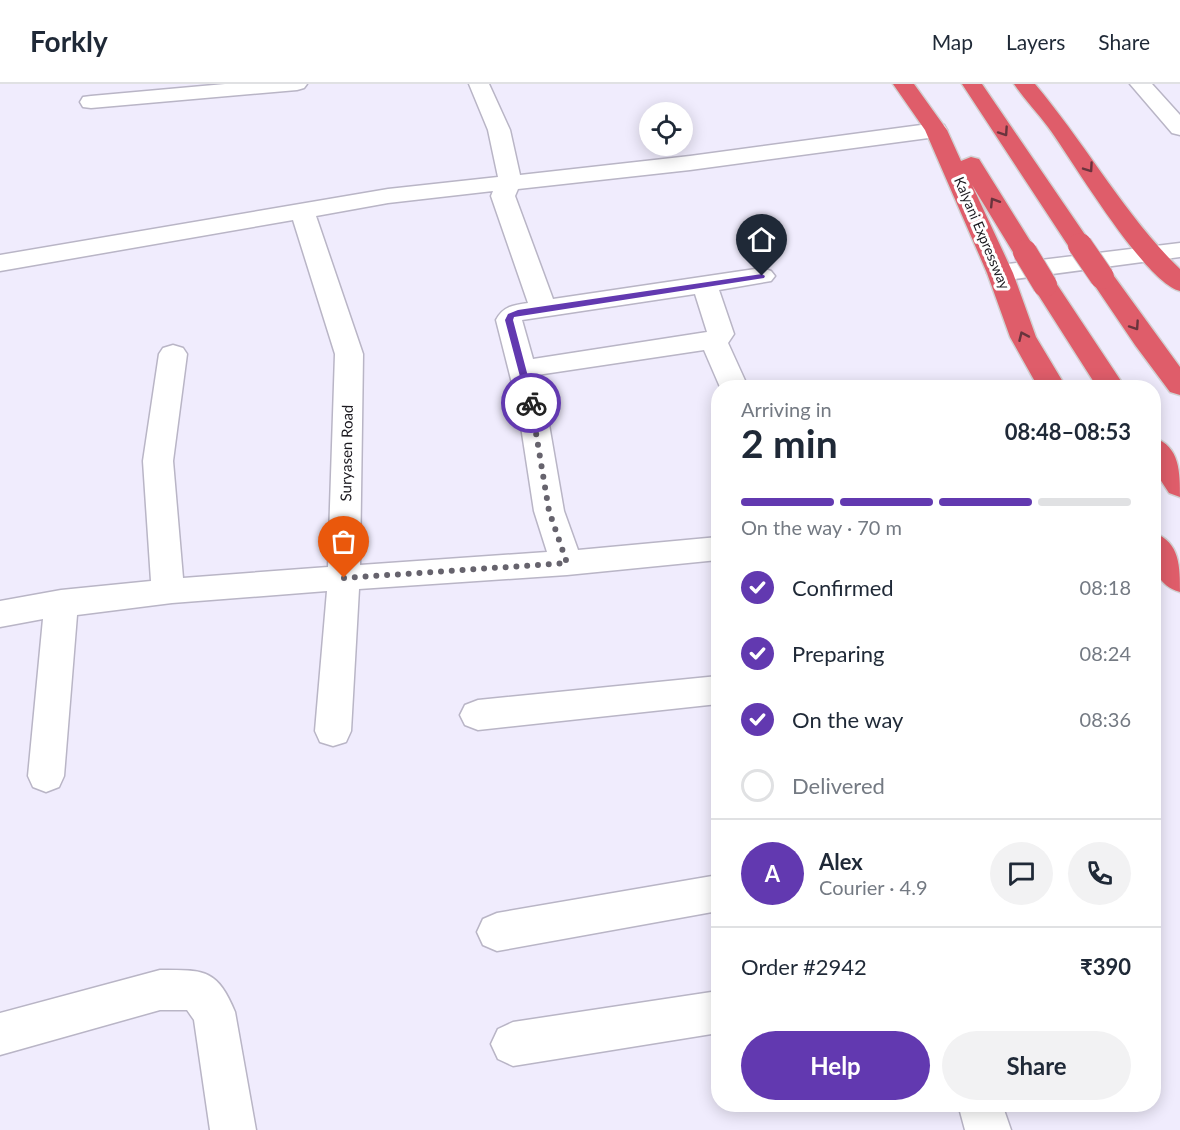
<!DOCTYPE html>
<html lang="en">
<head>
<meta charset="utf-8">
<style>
  body { margin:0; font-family:Lato,sans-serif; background:#f2f2f3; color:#1f2937; height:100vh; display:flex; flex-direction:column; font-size:22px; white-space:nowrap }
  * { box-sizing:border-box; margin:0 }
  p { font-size:20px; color:#747a83 }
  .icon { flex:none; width:33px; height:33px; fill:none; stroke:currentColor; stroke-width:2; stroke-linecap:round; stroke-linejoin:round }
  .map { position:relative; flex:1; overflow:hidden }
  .details { position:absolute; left:711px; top:296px; width:450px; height:732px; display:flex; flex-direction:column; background:#fff; border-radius:24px; box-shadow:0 3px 15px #0003 }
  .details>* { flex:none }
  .fabs { position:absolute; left:639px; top:18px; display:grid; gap:12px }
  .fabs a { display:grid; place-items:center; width:54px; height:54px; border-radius:50%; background:#fff; box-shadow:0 3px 15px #0003; font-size:30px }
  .pin { position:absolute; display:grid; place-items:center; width:51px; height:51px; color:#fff; margin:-62px -26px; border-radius:50% 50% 50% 0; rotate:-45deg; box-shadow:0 0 6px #0007 }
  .pin .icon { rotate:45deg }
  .courier { position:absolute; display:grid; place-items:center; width:60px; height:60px; margin:-30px; border:4px solid #6239b0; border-radius:50%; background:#fff; color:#222; box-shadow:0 2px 8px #0007 }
  .overview em { font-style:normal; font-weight:700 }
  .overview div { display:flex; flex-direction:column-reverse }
  .overview { display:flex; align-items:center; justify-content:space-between; height:102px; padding:0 30px }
  h1 { font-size:39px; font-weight:700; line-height:45px }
  .bar { display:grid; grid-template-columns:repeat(4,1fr); gap:9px 6px; align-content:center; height:72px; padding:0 30px }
  .bar i { height:8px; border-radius:4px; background:#e0e1e3 }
  .bar .current { background:#6239b0 }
  .bar p { grid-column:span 4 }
  .line { display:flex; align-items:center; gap:15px; padding:0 30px; border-top:2px solid #e0e1e3 }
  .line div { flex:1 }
  .round { display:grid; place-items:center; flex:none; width:63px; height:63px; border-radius:32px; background:#f2f2f3 }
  ol { padding:0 30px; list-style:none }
  li { display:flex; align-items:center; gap:18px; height:66px }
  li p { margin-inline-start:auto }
  li .icon { padding:6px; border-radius:50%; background:#6239b0; color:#fff; stroke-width:4 }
  li:last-child { color:#747a83 }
  li i { width:33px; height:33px; border:3px solid #e0e1e3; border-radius:50% }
  .primary-button { display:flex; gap:12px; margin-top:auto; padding:12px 30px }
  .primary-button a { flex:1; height:69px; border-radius:36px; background:#6239b0; color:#fff; font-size:24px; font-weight:700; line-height:69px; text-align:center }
  .primary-button a+a { background:#f2f2f3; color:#1f2937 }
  header { display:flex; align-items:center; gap:36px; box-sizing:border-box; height:84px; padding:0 30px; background:#fff; border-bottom:2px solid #e0e1e3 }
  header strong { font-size:28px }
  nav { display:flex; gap:33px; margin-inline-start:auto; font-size:21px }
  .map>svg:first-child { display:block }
</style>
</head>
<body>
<header>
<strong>Forkly</strong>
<nav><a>Map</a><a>Layers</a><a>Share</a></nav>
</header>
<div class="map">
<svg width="1180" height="1046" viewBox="0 0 1180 1046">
  <rect width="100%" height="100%" fill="#f0ecfd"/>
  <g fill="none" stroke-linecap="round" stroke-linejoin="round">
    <defs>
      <path id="minor" d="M 225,0 L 307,0 L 304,4 L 297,6 L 91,24 L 83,23 L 80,18 L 83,13 L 91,12 Z
        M 469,0 L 489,0 L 510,46 L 520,91 L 690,72 L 936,39 L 944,41 L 947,46 L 944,51 L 936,53 L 690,86 L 518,105 L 515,112 L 553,215 L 762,184 L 771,187 L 775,192 L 771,197 L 719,206 L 734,250 L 728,259 L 748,303 L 720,303 L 704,266 L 537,291 L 546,323 L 564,427 L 578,466 L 718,453 L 718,476 L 567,491 L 359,505 L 351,647 L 346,658 L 333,662 L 320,658 L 315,647 L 327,507 L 172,519 L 77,531 L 64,692 L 59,703 L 46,708 L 33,703 L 28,692 L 43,535 L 0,543 L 0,517 L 61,506 L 151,497 L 143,377 L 159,270 L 163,264 L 173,261 L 183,264 L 187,270 L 173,377 L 183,494 L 328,483 L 335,270 L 293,136 L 0,187 L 0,171 L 388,105 L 498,93 L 488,46 ZM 493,107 L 491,112 L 528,219 C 514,221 503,222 496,236 L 518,323 L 534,427 L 547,468 L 360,481 L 363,270 L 316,132 L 388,119 ZM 695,210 L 707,248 L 533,275 L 522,236 Z
        M 1130,0 L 1152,0 L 1180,31 L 1180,51 L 1172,49 Z
        M 1180,159 L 1180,173 L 1000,197 L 991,194 L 987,189 L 991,184 L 1000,181 Z
        M 718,592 L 718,620 L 478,646 L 465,641 L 460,631 L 465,621 L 478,616 Z
        M 718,791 L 718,827 L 497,867 L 483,861 L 477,848 L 483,835 L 497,829 Z
        M 160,886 C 203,886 217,884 235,928 L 256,1046 L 210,1046 L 194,936 L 187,926 L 160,926 L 0,971 L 0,929 Z
        M 718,907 L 718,949 L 513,982 L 498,975 L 491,960 L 498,945 L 513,938 Z
        M 958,1020 L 1002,1020 L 1011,1046 L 965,1046 Z"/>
      <path id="highway" d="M 893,0 L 914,0 L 947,46 L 961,77 L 971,73 L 979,75 L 1037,168 L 1034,173 L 1025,175 L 1016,173 L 972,101 L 1013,189 L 1036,253 L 1066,303 L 1038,303 L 1010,253 L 987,189 L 925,46 Z
        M 962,0 L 982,0 L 1092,161 L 1089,166 L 1080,168 L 1071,166 Z
        M 1014,0 L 1035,0 C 1085,59 1126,133 1180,185 L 1180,207 C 1144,198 1073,77 1048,43 C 1037,28 1024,15 1014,0 Z
        M 1102,185 L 1111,188 L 1180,283 L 1180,311 L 1170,308 L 1135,261 L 1089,193 L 1093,188 Z
        M 1045,193 L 1054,196 L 1125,303 L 1097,303 L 1032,201 L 1036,196 Z
        M 1154,354 C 1180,362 1180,389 1180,413 L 1169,409 L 1154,386 Z
        M 1154,449 C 1180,458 1180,483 1180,508 C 1152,500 1151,474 1154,449 Z"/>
    </defs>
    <use href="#minor" stroke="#b9b5c6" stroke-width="3"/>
    <use href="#highway" stroke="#d1d1d2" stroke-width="3"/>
    <use href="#minor" fill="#fff" fill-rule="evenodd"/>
    <use href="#highway" fill="#df5d6a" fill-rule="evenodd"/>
    <defs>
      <path id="highway-bridge" d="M 1080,161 L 1102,193
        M 1025,168 L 1045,201"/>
    </defs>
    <use href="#highway-bridge" stroke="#d1d1d2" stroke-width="26" stroke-linecap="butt"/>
    <use href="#highway-bridge" stroke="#df5d6a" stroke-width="24"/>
  </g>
  <defs><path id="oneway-chevron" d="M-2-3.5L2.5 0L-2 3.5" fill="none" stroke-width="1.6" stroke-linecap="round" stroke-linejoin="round" transform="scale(1.5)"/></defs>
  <g stroke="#69343d">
    <use href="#oneway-chevron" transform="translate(1004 48) rotate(56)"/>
    <use href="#oneway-chevron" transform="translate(1089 84) rotate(55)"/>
    <use href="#oneway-chevron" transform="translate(994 118) rotate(-122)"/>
    <use href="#oneway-chevron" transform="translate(1135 242) rotate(56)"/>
    <use href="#oneway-chevron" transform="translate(1023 252) rotate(-114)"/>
  </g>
  <path fill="#6239b0" d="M 762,190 L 765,192 L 764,194 L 514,233 L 513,236 L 535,319 L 531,322 L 527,319 L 505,236 L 508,230 L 518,226 Z"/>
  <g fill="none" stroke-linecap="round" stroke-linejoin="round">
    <path stroke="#66636d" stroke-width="6" stroke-dasharray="0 10.8" d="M 344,494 L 567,479 L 549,427 L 531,319"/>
  </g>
  <g text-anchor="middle" stroke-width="6" stroke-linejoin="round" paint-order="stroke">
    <g font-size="14" fill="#1b191f" stroke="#fff">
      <text transform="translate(982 149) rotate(67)" y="5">Kalyani Expressway</text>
    </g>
    <g font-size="15" fill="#1b191f" stroke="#fff">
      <text transform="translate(347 369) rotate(-89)" y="5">Suryasen Road</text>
    </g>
  </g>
</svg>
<div class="fabs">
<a><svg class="icon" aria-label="locate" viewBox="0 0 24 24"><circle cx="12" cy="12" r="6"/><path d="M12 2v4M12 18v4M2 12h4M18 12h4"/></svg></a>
</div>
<div class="pin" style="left:344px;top:494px;background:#ea580c"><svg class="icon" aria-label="bag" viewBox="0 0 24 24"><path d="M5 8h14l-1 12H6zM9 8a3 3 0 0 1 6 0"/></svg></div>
<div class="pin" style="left:762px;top:192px;background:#1f2937"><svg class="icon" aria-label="home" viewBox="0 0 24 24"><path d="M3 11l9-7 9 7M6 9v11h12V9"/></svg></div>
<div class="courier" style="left:531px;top:319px"><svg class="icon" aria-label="bike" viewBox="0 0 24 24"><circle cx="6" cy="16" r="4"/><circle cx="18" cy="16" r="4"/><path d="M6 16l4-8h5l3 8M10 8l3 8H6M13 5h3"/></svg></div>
<section class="details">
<div class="overview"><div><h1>2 min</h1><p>Arriving in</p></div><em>08:48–08:53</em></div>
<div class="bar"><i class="current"></i><i class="current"></i><i class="current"></i><i></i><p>On the way · 70 m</p></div>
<ol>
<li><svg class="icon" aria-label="check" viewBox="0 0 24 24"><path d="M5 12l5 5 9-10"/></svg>Confirmed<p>08:18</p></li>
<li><svg class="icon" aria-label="check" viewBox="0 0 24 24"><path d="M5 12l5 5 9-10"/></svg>Preparing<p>08:24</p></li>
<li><svg class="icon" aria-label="check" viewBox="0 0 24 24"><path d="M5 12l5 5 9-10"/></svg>On the way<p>08:36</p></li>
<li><i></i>Delivered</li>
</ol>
<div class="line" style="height:108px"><b class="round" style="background:#6239b0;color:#fff">A</b><div><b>Alex</b><p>Courier · 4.9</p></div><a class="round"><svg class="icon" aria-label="chat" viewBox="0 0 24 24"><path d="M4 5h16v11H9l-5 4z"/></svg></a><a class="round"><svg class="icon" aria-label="phone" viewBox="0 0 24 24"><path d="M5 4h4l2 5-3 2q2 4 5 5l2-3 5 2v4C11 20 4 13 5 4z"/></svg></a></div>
<div class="line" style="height:78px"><div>Order #2942</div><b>₹390</b></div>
<div class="primary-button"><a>Help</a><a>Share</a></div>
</section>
</div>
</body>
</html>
